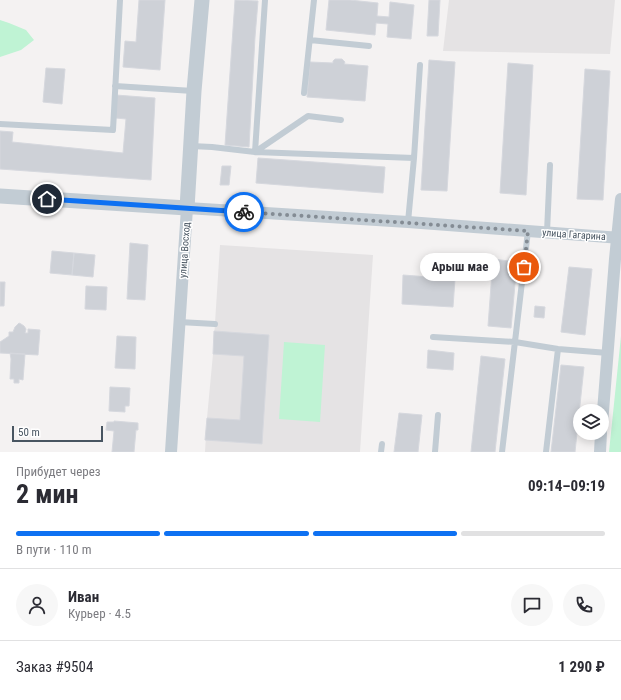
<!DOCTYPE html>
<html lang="ru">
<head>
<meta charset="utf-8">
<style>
  body { margin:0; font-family:"Roboto Condensed",sans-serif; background:#f7f7f7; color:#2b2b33; height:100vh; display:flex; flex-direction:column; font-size:15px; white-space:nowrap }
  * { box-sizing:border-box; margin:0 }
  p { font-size:13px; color:#7c7c81 }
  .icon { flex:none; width:22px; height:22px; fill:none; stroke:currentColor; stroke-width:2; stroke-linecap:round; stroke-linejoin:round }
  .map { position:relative; height:452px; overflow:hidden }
  .sheet { display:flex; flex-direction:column; background:#fff; flex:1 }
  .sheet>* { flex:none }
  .fabs { position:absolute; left:573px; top:404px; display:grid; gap:8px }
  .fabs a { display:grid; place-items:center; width:36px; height:36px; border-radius:50%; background:#fff; box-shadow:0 2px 10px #0003; font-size:20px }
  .scale { position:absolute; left:12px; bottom:10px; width:91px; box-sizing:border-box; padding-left:4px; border:2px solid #485561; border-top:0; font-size:11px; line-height:14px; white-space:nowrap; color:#485561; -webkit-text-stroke:3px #fff; paint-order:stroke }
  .pin { position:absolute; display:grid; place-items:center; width:34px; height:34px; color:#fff; margin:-17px; border:2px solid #fff; border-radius:50%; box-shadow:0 1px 4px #0007 }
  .courier { position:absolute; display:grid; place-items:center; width:40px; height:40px; margin:-20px; border:3px solid #0e71f2; border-radius:50%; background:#fff; color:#222; box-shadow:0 1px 5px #0007 }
  .bubble { position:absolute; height:28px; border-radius:14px; background:#fff; box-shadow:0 2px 10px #0003; font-size:13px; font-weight:700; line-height:28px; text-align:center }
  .summary em { font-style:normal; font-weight:700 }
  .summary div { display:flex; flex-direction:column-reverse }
  .summary { display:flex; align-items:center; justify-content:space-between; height:68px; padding:0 16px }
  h1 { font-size:26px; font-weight:700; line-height:30px }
  .bar { display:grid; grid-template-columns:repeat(4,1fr); gap:6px 4px; align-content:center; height:48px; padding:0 16px }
  .bar i { height:5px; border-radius:3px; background:#e1e1e2 }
  .bar .active { background:#0e71f2 }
  .bar p { grid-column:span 4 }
  .line { display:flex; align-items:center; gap:10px; padding:0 16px; border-top:1px solid #e1e1e2 }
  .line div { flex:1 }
  .round { display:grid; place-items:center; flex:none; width:42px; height:42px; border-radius:21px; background:#f7f7f7 }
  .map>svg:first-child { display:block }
</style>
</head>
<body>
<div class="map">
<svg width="621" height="452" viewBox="0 0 621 452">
  <rect width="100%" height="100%" fill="#f4f2f2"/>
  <path fill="#e5e3e4" d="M 449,0 L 615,0 L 610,54 L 443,51 Z
    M 220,245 L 373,255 L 360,452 L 205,452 L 207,418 L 213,354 Z"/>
  <path fill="#bff3d4" d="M 0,20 L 9,23 L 26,30 L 34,40 L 21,50 L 0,57 Z
    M 621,336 L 621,452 L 609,452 Z
    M 284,342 L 325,345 L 320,422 L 279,419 Z"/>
  <path fill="#ced1d7" stroke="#d6d8de" d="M 139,0 L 165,0 L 160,70 L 123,67 L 125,41 L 136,42 Z
    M 235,0 L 258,1 L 255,37 L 249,147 L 225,145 Z
    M 329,0 L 350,0 L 378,3 L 377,16 L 389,17 L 390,2 L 414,5 L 411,39 L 387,37 L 388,24 L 376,23 L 375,35 L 326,30 Z
    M 429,0 L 440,0 L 438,36 L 427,36 Z
    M 335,59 L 342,59 L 345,62 L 344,64 L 368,66 L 365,101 L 307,97 L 310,62 L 333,63 L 333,61 Z
    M 429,60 L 455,62 L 447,191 L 421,190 Z
    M 508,63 L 533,65 L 526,195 L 500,193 Z
    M 46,68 L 65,69 L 62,104 L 43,102 Z
    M 585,69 L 610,71 L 603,200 L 577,199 Z
    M 116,95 L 155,98 L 151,180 L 0,169 L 0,131 L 13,132 L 12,142 L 123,153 L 126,119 L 116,118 Z
    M 258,158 L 385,167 L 383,193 L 256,183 Z
    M 222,166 L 231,166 L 229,185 L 220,185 Z
    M 130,243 L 148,245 L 145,300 L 127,299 Z
    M 52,251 L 74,253 L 72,275 L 50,273 Z
    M 74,253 L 95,255 L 93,277 L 72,275 Z
    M 493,259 L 517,262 L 511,328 L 488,326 Z
    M 569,267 L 592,269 L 585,335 L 561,332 Z
    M 403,275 L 455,279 L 453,307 L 402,304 Z
    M 0,282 L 5,282 L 4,306 L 0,306 Z
    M 86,286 L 107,287 L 106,310 L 85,309 Z
    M 535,306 L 545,307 L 544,318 L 534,317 Z
    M 19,323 L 21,324 L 24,326 L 26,329 L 25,333 L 28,333 L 28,329 L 40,330 L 38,355 L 0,353 L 0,342 L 9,336 L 9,332 L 13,332 L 15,327 Z
    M 214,331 L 269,335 L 262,444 L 205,440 L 207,418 L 240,420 L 244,356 L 213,354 Z
    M 117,336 L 136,337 L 135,369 L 115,368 Z
    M 428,350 L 454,353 L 453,370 L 427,368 Z
    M 10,353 L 25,354 L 23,380 L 19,379 L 19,383 L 14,383 L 14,379 L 10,379 L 11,359 Z
    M 481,356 L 505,359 L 495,452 L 471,452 Z
    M 561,365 L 584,367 L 575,452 L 551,452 Z
    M 110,387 L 130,388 L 129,406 L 125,406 L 125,412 L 109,411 Z
    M 399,413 L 422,415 L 418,452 L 394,452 Z
    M 114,421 L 138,423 L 138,430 L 136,430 L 134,452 L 112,452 L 114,431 L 106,430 L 107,422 L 114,422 Z"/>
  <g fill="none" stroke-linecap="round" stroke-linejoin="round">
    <path stroke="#c2ccd4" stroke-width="6" d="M 310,40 L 369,46
      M 115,86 L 193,91
      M 304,93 L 314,0
      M 0,124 L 113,130 L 120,0
      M 191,146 L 212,147 L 255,152 L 414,158 L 420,65
      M 255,152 L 265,0
      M 255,152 L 308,116 L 341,120
      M 408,222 L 414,158
      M 547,232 L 550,165
      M 179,322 L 215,324
      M 433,337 L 515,342 L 558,349 L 608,353
      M 381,452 L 382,444
      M 435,452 L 438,415
      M 502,452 L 528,231
      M 546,452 L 558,349"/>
    <path stroke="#c2ccd4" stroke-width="12" d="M 602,424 L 615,259 L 621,199
      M 171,452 L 187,208 L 408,222 L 621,238
      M 600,452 L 601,433"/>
    <path stroke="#c2ccd4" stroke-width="15" d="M 0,196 L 187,208 L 194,91 L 202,0"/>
  </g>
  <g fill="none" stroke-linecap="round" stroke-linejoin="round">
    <path stroke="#848c94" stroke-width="4" stroke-dasharray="0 7.2" d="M 244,212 L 528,231 L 524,267"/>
    <path stroke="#0e71f2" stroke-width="5" d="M 47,199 L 244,212"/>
  </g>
  <g text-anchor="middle" stroke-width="3" stroke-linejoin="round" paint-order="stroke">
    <g font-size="10" fill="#485561" stroke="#fff">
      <text transform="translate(574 234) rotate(4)" y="4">улица Гагарина</text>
      <text transform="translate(184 250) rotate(-86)" y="4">улица Восход</text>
    </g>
  </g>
</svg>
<div class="fabs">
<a><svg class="icon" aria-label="layers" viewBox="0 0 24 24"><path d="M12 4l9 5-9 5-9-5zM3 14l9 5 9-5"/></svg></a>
</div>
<div class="scale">50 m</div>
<div class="pin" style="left:524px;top:267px;background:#ea580c"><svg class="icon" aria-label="bag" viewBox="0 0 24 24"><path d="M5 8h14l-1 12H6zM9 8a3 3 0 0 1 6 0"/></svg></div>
<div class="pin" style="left:47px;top:199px;background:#1f2937"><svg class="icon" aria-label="home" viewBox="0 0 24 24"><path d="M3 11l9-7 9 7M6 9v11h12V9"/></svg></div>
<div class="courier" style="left:244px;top:212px"><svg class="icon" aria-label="bike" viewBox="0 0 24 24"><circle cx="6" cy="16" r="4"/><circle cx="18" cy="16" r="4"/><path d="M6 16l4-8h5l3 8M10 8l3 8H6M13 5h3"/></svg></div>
<div class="bubble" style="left:420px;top:253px;width:80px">Арыш мае</div>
</div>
<section class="sheet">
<div class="summary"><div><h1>2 мин</h1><p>Прибудет через</p></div><em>09:14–09:19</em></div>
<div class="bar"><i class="active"></i><i class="active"></i><i class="active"></i><i></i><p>В пути · 110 m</p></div>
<div class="line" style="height:72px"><a class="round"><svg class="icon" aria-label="person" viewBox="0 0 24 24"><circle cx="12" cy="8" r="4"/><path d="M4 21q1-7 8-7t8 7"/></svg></a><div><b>Иван</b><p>Курьер · 4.5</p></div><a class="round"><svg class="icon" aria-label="chat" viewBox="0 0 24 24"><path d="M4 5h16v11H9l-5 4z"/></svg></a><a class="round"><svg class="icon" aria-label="phone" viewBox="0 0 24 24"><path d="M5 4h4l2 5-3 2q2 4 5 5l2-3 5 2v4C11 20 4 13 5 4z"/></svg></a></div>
<div class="line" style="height:52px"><div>Заказ #9504</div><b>1 290 ₽</b></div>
</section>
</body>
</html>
